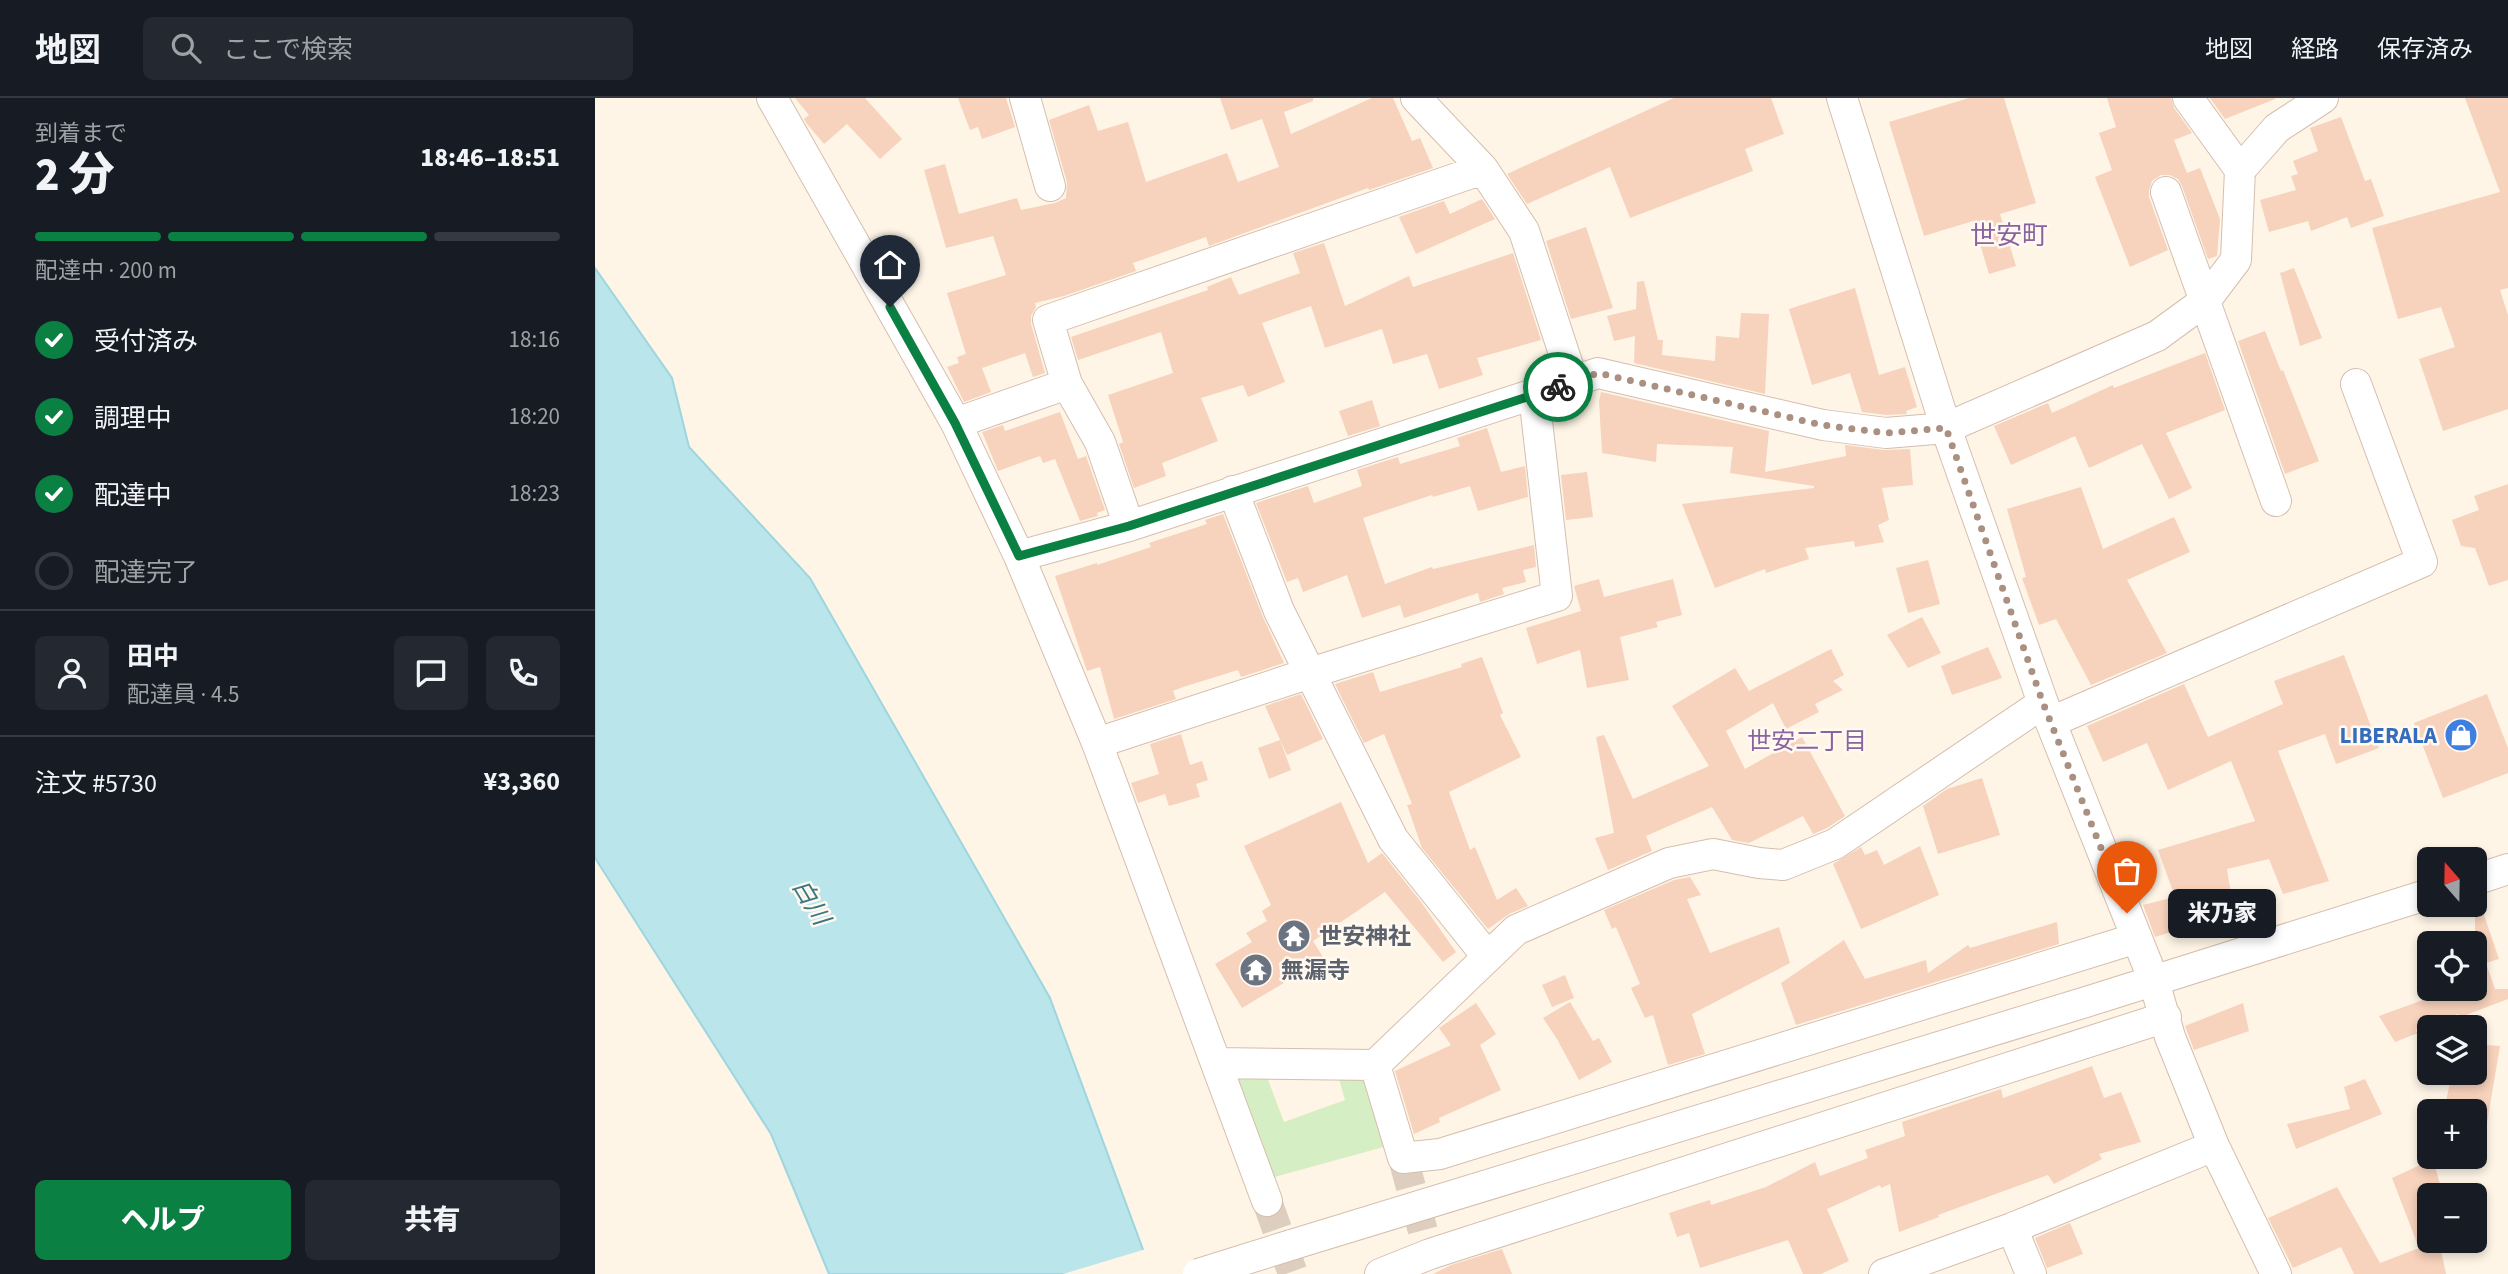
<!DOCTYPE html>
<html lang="ja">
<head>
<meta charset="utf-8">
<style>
  body { margin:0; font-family:"Source Sans 3","Noto Sans JP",sans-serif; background:#242831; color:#f1f3f6; height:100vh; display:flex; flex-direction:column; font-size:26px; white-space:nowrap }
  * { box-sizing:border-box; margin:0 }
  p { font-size:23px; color:#9ea1a6 }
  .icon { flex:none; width:38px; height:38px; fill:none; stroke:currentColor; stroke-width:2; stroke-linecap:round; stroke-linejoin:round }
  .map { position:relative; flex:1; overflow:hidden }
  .drawer { display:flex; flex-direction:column; background:#171b24; width:595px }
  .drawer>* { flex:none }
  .needle { width:46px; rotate:340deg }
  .fabs { position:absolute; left:1822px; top:749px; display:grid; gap:14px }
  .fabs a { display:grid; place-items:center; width:70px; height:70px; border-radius:10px; background:#171b24; box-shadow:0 4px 10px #0003; font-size:35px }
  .pin { position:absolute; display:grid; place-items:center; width:60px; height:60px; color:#fff; margin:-72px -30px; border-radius:50% 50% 50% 0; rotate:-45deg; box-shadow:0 0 7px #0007 }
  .pin .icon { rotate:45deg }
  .courier { position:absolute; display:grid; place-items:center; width:70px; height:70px; margin:-35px; border:5px solid #0b8043; border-radius:50%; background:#fff; color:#222; box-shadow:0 2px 9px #0007 }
  .bubble { position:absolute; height:49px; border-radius:10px; background:#171b24; box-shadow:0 4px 10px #0003; font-size:23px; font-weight:800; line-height:49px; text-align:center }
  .headline em { font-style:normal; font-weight:800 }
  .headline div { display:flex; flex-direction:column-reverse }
  .headline { display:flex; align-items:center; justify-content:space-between; height:119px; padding:0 35px }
  h1 { font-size:46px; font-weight:800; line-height:52px }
  .bar { display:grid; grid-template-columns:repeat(4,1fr); gap:10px 7px; align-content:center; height:84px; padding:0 35px }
  .bar i { height:9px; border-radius:5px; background:#363941 }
  .bar .selected { background:#0b8043 }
  .bar p { grid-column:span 4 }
  .line { display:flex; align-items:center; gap:18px; padding:0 35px; border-top:2px solid #363941 }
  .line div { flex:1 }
  .round { display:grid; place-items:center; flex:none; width:74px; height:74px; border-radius:10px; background:#242831 }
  ol { padding:0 35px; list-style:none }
  li { display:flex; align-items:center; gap:21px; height:77px }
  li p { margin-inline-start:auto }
  li .icon { padding:7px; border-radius:50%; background:#0b8043; color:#fff; stroke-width:4 }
  li:last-child { color:#9ea1a6 }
  li i { width:38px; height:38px; border:4px solid #363941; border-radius:50% }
  .button { display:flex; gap:14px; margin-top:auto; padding:14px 35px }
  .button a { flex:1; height:80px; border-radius:10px; background:#0b8043; color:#fff; font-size:28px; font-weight:800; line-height:80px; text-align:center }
  .button a+a { background:#242831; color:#f1f3f6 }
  header { display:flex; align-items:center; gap:42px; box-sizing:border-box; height:98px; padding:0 35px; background:#171b24; border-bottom:2px solid #363941 }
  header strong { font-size:33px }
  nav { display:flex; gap:38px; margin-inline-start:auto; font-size:24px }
  .search { width:490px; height:63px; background:#242831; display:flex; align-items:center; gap:18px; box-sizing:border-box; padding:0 24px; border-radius:10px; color:#9ea1a6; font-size:26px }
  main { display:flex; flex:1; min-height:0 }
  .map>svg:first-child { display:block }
</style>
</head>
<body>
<header>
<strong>地図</strong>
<div class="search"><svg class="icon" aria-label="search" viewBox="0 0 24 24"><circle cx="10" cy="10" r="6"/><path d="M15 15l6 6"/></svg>ここで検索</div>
<nav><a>地図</a><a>経路</a><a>保存済み</a></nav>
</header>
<main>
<section class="drawer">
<div class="headline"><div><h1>2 分</h1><p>到着まで</p></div><em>18:46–18:51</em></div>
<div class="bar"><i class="selected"></i><i class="selected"></i><i class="selected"></i><i></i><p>配達中 · 200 m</p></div>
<ol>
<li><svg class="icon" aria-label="check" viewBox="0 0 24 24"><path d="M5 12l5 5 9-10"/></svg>受付済み<p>18:16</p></li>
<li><svg class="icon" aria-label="check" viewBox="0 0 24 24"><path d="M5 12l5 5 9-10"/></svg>調理中<p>18:20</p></li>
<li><svg class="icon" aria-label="check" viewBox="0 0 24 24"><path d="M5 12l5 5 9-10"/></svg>配達中<p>18:23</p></li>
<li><i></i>配達完了</li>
</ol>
<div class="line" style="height:126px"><a class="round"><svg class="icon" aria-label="person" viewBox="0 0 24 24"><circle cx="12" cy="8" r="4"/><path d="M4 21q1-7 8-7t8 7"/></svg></a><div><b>田中</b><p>配達員 · 4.5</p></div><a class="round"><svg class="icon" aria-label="chat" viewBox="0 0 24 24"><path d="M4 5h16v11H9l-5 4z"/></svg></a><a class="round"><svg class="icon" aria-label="phone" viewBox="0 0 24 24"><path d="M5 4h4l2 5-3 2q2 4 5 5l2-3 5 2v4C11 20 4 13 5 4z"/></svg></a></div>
<div class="line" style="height:91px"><div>注文 #5730</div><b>¥3,360</b></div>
<div class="button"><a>ヘルプ</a><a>共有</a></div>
</section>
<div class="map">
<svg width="1913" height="1176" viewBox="0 0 1913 1176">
  <rect width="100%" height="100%" fill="#fef5e7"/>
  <path fill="#d6eec3" d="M 622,965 L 667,966 L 689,1024 L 750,1002 L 740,967 L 780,967 L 803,1045 L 665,1083 Z"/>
  <path fill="#b9e5eb" stroke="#9ed5de" stroke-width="2" d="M 0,170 L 77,280 L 94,349 L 215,480 L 455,900 L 557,1176 L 234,1176 L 176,1036 L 0,760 Z"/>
  <path fill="#fef5e7" d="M 551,1151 L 560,1176 L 468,1176 Z"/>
  <path fill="#f7d2bc" d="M 200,0 L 270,0 L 307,41 L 285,61 L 252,26 L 229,46 L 212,26 L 209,21 L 214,17 Z
    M 363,0 L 411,0 L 420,29 L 387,41 L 383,29 L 375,32 Z
    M 625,0 L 718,0 L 718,3 L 689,14 L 696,36 L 777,0 L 798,0 L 817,43 L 825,40 L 838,70 L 774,92 L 773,90 L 614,148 L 611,139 L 538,165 L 541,173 L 469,198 L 440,205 L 441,209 L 436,218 L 436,226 L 450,275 L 438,279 L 430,255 L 387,270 L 396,294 L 369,304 L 352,269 L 364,265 L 362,259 L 371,256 L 352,195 L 411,177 L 398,138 L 351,150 L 329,72 L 350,66 L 364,116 L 422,100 L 426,112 L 460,105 L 471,100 L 472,84 L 454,22 L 494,7 L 503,33 L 533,24 L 551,84 L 632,55 L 643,84 L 684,69 L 667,21 L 636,32 Z
    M 1079,0 L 1176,0 L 1189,36 L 1150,51 L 1158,73 L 1035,120 L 1015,69 L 932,106 L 912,76 Z
    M 1374,0 L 1409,0 L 1441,105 L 1405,116 L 1421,168 L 1394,176 L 1378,123 L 1329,138 L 1294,24 Z
    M 1512,0 L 1576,0 L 1579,10 L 1597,35 L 1579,42 L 1592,75 L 1605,70 L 1625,121 L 1622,158 L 1613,161 L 1587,88 L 1583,81 L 1575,77 L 1566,77 L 1557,83 L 1554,92 L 1554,99 L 1573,152 L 1535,169 L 1500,79 L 1517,72 L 1504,35 L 1521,29 Z
    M 1615,0 L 1680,0 L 1680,1 L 1630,21 Z
    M 1870,0 L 1913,0 L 1913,190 L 1905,192 L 1913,217 L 1913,311 L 1848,333 L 1824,261 L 1860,249 L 1846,209 L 1803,221 L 1777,130 L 1905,94 Z
    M 1746,19 L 1770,83 L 1776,81 L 1789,118 L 1756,130 L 1752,119 L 1716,133 L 1713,123 L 1674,134 L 1665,102 L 1701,92 L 1696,78 L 1703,76 L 1698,63 L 1723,53 L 1715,30 Z
    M 887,101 L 900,121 L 821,156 L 804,119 L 849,103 L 855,116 Z
    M 991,129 L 1018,210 L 976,221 L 951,143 Z
    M 729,145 L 750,208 L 814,178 L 818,189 L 918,155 L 946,242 L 882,260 L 888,277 L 844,291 L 832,256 L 798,266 L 787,231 L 730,250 L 716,208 L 667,225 L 690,284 L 653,299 L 648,287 L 606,300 L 623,343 L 567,365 L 571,378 L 539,390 L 524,346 L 528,344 L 513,297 L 578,275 L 566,234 L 483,262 L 476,239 L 613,192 L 612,189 L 636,179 L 644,197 L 705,175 L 698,155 Z
    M 1699,170 L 1727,240 L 1705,248 L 1685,175 Z
    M 1049,183 L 1063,242 L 1068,242 L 1067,257 L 1120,263 L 1121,238 L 1144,240 L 1146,215 L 1174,216 L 1170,296 L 1039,265 L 1040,238 L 1019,243 L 1012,218 L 1041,211 L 1042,184 Z
    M 1260,190 L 1284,277 L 1310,269 L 1322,309 L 1311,313 L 1312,316 L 1291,317 L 1267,314 L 1255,275 L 1217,287 L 1194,211 Z
    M 1670,233 L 1686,273 L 1688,272 L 1724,363 L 1690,376 L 1643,243 Z
    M 1610,255 L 1630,312 L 1571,335 L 1597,390 L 1574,401 L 1547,346 L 1494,370 L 1480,338 L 1416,367 L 1399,328 L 1453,305 L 1457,315 L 1518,287 L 1519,290 Z
    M 1006,294 L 1174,333 L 1170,374 L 1251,358 L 1250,347 L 1289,352 L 1315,351 L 1318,387 L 1287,390 L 1294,422 L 1283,427 L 1289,444 L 1260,449 L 1259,443 L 1210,450 L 1214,461 L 1171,475 L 1170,471 L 1120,490 L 1087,406 L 1219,390 L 1219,388 L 1135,375 L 1138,349 L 1062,346 L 1061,364 L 1007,355 L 1004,303 Z
    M 777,302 L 785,328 L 753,338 L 744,313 Z
    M 465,314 L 483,361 L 491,358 L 510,412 L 502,415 L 503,418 L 485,423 L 460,361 L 448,365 L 445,358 L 403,373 L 387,334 L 408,327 L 410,333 Z
    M 892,330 L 906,374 L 930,368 L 933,399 L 883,413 L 875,388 L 838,399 L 837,397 L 768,420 L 790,486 L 837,469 L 838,471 L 939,447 L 941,469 L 928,472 L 931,484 L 907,490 L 909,496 L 885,504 L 883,495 L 809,520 L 805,507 L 767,520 L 752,477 L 708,494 L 703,480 L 692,484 L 661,405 L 713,388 L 719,405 L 767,388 L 762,372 L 803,359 L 805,366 L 865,348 L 862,340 Z
    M 992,374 L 998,419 L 971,422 L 966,377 Z
    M 1913,386 L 1913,482 L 1894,488 L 1880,450 L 1866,448 L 1857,422 L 1884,412 L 1879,398 Z
    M 1486,389 L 1508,451 L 1579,419 L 1595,454 L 1532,482 L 1572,555 L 1496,587 L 1461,521 L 1444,527 L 1427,480 L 1431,479 L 1412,411 Z
    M 628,416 L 668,519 L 689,565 L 646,579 L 643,572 L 588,589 L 578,593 L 581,601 L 519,621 L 505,569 L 492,573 L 460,478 L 502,465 L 502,467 L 556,449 L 554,445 L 612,426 L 610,422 Z
    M 1333,462 L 1345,506 L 1313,515 L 1301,470 Z
    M 1004,481 L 1009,499 L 1078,481 L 1087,517 L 1061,524 L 1063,529 L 1025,539 L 1034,582 L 992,590 L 985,552 L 942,566 L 931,530 L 986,513 L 979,488 Z
    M 1327,519 L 1346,555 L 1313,570 L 1292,537 Z
    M 1393,549 L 1407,580 L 1357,597 L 1346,568 Z
    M 1236,551 L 1249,577 L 1238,583 L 1248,592 L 1220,606 L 1224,614 L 1191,631 L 1178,605 L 1131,633 L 1150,671 L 1207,639 L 1250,718 L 1232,730 L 1218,736 L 1208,718 L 1154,745 L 1137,742 L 1117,709 L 1051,738 L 1057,753 L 1013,772 L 1000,740 L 1019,735 L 1001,639 L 1009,637 L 1038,701 L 1114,668 L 1077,608 L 1140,570 L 1154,593 Z
    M 1749,557 L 1784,650 L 1741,666 L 1730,636 L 1683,653 L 1734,783 L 1688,796 L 1674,761 L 1632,771 L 1640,820 L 1605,825 L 1560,839 L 1548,807 L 1580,799 L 1563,752 L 1660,723 L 1636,663 L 1573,692 L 1552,645 L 1508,664 L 1492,628 L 1589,586 L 1613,639 L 1688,606 L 1679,583 Z
    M 887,559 L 908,615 L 905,617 L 926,659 L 854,694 L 875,752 L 880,749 L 902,802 L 921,790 L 933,808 L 914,816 L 893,831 L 827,750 L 812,707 L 817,706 L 789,636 L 769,645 L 740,586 L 778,574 L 785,594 L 867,569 L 866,566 Z
    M 706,596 L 728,641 L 692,657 L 670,608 Z
    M 1892,596 L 1913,650 L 1913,675 L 1848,700 L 1819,625 Z
    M 586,636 L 595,667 L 607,663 L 613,682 L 601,686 L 605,699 L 574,708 L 570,696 L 543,705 L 536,685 L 564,676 L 555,646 Z
    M 685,642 L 696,672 L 674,681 L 663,650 Z
    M 1387,680 L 1405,737 L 1343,756 L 1328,708 L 1352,691 Z
    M 746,704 L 773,765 L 787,755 L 826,804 L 861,854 L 848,864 L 790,794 L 718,843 L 731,864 L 705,878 L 704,876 L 647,910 L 620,866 L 657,844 L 651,835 L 672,823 L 667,813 L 676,807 L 649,748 Z
    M 1325,748 L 1344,797 L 1266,831 L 1238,766 L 1266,749 L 1270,757 L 1282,752 L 1289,767 Z
    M 1095,779 L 1106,797 L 1092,801 L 1115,855 L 1184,829 L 1195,865 L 1097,916 L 1110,956 L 1073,967 L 1058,917 L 1050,920 L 1036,890 L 1045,886 L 1021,829 L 1017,831 L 1009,812 L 1079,782 Z
    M 1880,799 L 1883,799 L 1904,861 L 1891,865 L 1900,891 L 1913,891 L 1913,901 L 1866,919 L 1863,916 L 1820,932 L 1823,935 L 1800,944 L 1784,918 L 1828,902 L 1825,891 L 1880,891 Z
    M 1462,824 L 1464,846 L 1201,927 L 1186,885 L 1249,842 L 1270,881 L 1331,862 L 1333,875 L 1373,847 L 1375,850 Z
    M 970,877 L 979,900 L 957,909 L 947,887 Z
    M 975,904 L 998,943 L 1004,940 L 1017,964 L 984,982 L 962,941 L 948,920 Z
    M 881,905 L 901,936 L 885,947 L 906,992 L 844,1020 L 845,1024 L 819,1036 L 800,973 L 856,947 L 844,930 Z
    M 1648,905 L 1654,933 L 1599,952 L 1590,928 Z
    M 1880,946 L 1905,948 L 1892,1025 L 1880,1024 L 1880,1013 L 1849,1013 L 1857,975 L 1880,975 Z
    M 1497,968 L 1509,1000 L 1526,994 L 1546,1044 L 1504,1056 L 1507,1061 L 1459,1086 L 1453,1077 L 1343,1117 L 1344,1119 L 1304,1134 L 1295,1086 L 1286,1090 L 1285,1087 L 1232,1111 L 1254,1163 L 1226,1176 L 1208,1176 L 1193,1142 L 1105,1170 L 1094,1135 L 1082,1139 L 1074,1115 L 1115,1102 L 1116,1107 L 1171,1089 L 1220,1064 L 1225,1078 L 1273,1060 L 1270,1052 L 1310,1038 L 1307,1024 L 1406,991 L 1408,1000 Z
    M 1770,981 L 1787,1016 L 1701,1051 L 1692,1026 L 1755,1011 L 1749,989 Z
    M 1838,1061 L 1848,1097 L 1834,1097 L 1834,1146 L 1844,1143 L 1851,1176 L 1759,1176 L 1746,1149 L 1698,1170 L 1673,1120 L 1742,1089 L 1785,1165 L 1824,1150 L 1797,1080 Z
    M 1475,1125 L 1488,1156 L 1452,1170 L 1440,1140 Z
    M 907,1151 L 917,1176 L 838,1176 L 856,1167 Z"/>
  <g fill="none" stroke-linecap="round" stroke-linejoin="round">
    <path stroke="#decebf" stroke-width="30" stroke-dasharray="30 15" stroke-linecap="butt" d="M 808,1060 L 832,1148
      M 672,1103 L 698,1176"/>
    <defs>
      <path id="minor" d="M 177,0 L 361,325 L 424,458 L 502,645 L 672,1103
        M 430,0 L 455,88
        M 821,0 L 888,71 L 929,133 L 978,283
        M 1247,0 L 1351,330 L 1448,605 L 1559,883 L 1575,939 L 1619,1048 L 1681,1176
        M 1645,72 L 1682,30 L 1728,0
        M 1571,94 L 1681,403
        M 361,325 L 472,286
        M 638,393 L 684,513 L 798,741 L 892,858
        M 534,428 L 505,344 L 472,286 L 453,222 L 888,71
        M 424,458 L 534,428 L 1003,275 L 1228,327 L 1291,335 L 1351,330 L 1562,238 L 1610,203 L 1641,162 L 1645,72 L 1593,0
        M 1448,605 L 1240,746 L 1188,767 L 1164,765 L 1118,756 L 1074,765 L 921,832 L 780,967 L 808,1060 L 845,1056 L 1542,840
        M 1456,624 L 1827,464 L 1761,286
        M 502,645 L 715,575 L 962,498 L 939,297
        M 1880,782 L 1913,771
        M 622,965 L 780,967
        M 1417,1130 L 1436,1176
        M 696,1147 L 1491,904 L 1834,796
        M 785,1176 L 835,1156 L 1571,919
        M 1289,1176 L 1417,1130 L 1619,1048"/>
    </defs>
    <use href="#minor" stroke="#d5beae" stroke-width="32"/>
    <use href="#minor" stroke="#fff" stroke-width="30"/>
    <defs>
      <path id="minor-bridge" d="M 603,1176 L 696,1147"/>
    </defs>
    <use href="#minor-bridge" stroke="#d5beae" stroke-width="32" stroke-linecap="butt"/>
    <use href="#minor-bridge" stroke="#fff" stroke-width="30"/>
  </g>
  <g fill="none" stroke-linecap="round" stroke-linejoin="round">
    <path stroke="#aa9080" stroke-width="7" stroke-dasharray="0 12.6" d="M 963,289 L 1003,275 L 1227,327 L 1291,335 L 1351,330 L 1448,605 L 1532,815"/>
    <path stroke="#0b8043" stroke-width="9" d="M 295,209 L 360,325 L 424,458 L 534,428 L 963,289"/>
  </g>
  <defs>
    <symbol id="shop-disc" viewBox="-11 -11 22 22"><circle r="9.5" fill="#3f7fe0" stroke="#fff9f0"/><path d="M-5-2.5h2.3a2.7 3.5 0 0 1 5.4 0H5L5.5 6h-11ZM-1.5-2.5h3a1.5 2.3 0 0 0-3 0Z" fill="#fff"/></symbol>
    <symbol id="temple-disc" viewBox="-11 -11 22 22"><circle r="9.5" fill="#6b7280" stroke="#fff9f0"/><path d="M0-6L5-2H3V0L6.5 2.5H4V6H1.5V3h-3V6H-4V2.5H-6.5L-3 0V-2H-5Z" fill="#fff"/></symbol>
  </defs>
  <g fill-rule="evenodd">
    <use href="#shop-disc" x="1847" y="618" width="38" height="38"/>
    <use href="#temple-disc" x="680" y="819" width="38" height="38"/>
    <use href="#temple-disc" x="642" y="853" width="38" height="38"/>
  </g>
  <g text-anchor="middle" stroke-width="5" stroke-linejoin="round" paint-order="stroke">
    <g font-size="23" font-weight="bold" fill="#366cbe" stroke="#fff9f0" text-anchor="end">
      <text x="1842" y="645">LIBERALA</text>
    </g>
    <g font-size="23" font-weight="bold" fill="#5b616d" stroke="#fff9f0" text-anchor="start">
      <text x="724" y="846">世安神社</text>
      <text x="686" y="880">無漏寺</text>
    </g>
    <g font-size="24" fill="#8a639f" stroke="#fff9f0">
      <text x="1212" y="651">世安二丁目</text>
    </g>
    <g font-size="24" font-style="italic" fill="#397882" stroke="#fff9f0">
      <text transform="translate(216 804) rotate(59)" y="8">白川</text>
    </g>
    <g font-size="26" fill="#8a639f" stroke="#fff9f0">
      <text x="1414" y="146">世安町</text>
    </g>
  </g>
</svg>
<div class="fabs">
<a><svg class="needle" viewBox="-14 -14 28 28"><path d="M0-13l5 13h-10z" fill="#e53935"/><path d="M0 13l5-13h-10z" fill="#9ea1a6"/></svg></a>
<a><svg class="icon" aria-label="locate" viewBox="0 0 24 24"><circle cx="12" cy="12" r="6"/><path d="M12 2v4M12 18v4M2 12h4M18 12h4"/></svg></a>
<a><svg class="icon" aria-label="layers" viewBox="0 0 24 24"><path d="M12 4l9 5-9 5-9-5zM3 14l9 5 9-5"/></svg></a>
<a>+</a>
<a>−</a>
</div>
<div class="pin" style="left:1532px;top:815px;background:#ea580c"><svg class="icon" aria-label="bag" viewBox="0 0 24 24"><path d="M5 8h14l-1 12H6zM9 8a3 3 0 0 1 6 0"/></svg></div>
<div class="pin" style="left:295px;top:209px;background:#1f2937"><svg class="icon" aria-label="home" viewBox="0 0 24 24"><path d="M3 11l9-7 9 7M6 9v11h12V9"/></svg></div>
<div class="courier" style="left:963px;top:289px"><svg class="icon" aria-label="bike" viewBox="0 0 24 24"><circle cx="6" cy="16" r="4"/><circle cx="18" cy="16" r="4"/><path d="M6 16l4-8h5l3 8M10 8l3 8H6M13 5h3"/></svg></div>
<div class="bubble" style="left:1573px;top:791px;width:108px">米乃家</div>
</div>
</main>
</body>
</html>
